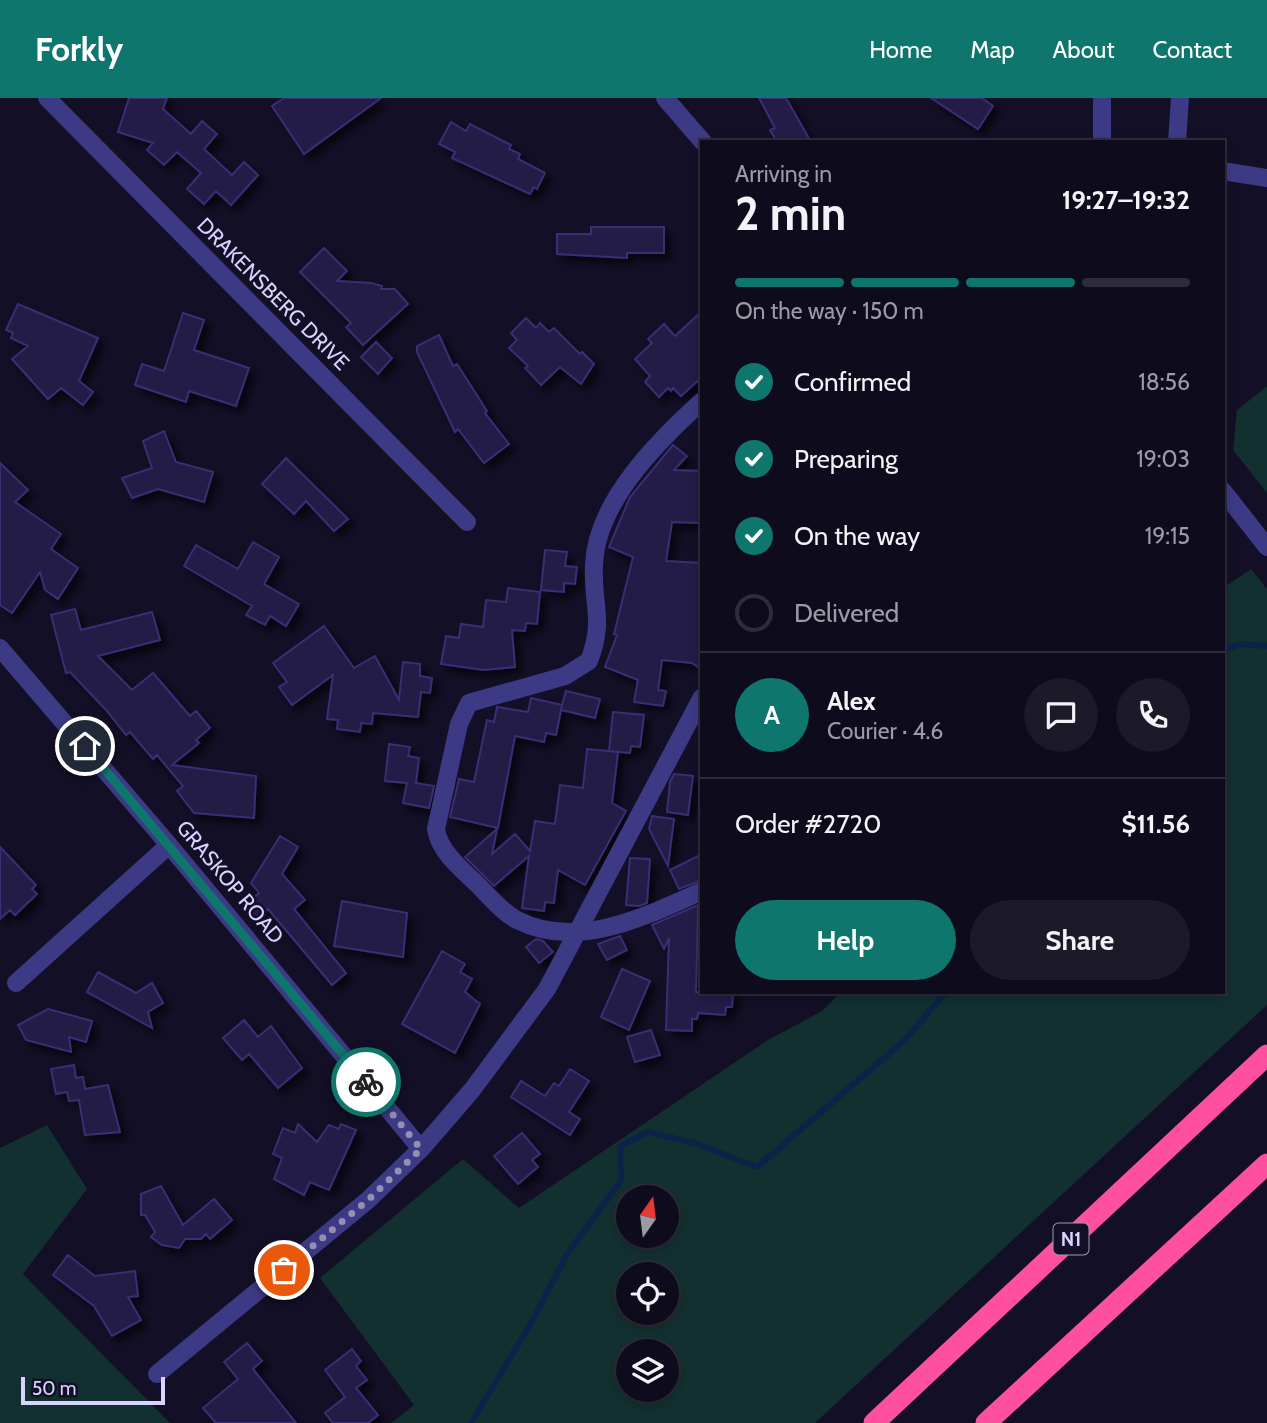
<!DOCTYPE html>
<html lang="en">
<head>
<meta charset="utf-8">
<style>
  body { margin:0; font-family:Cabin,sans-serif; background:#1c1929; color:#f1f3f6; height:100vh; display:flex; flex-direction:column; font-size:26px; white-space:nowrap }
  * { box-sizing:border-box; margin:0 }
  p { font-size:23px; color:#9b9ba3 }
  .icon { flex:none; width:38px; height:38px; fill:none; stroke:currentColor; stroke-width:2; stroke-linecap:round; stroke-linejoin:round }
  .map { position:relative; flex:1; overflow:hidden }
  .side { position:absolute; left:700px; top:42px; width:525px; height:854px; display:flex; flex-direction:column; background:#0e0b1c; border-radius:0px; box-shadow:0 4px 10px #0003,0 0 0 2px #2e2b3b }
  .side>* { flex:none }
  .needle { width:46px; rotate:14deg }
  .tools { position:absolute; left:616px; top:1087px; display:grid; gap:14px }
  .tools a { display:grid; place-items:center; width:63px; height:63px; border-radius:50%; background:#0e0b1c; box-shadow:0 4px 10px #0003,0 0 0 2px #2e2b3b; font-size:35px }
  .scale { position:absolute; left:21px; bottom:18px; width:144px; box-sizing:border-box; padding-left:7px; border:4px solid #d9d4ff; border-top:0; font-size:19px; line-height:24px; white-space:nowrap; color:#d9d4ff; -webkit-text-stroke:5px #130f26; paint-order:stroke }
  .pin { position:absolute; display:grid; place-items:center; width:60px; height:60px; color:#fff; margin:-30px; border:4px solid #fff; border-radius:50%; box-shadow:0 2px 7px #0007 }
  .courier { position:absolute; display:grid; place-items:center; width:70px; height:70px; margin:-35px; border:5px solid #0f766e; border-radius:50%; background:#fff; color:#222; box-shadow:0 2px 9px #0007 }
  .summary em { font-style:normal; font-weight:700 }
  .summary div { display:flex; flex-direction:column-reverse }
  .summary { display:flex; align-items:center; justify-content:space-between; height:119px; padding:0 35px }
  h1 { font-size:46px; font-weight:700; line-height:52px }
  .bar { display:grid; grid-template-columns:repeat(4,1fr); gap:10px 7px; align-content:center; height:84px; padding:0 35px }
  .bar i { height:9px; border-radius:5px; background:#2e2b3b }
  .bar .current { background:#0f766e }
  .bar p { grid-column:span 4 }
  .line { display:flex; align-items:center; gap:18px; padding:0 35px; border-top:2px solid #2e2b3b }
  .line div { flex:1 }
  .round { display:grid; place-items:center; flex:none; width:74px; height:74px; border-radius:37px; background:#1c1929 }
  ol { padding:0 35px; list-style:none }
  li { display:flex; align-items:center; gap:21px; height:77px }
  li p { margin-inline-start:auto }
  li .icon { padding:7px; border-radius:50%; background:#0f766e; color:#fff; stroke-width:4 }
  li:last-child { color:#9b9ba3 }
  li i { width:38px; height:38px; border:4px solid #2e2b3b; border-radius:50% }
  .cta { display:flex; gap:14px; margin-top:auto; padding:14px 35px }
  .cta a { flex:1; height:80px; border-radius:42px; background:#0f766e; color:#fff; font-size:28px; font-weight:700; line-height:80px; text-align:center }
  .cta a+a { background:#1c1929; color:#f1f3f6 }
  header { display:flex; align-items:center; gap:42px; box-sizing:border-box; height:98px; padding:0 35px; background:#0f766e; color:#fff }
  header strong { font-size:33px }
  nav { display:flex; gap:38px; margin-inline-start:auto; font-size:24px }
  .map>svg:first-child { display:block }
</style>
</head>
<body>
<header>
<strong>Forkly</strong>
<nav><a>Home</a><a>Map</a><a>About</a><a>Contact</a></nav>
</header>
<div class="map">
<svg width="1267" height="1325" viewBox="0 0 1267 1325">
  <defs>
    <filter id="shadow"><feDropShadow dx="6" dy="6" stdDeviation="3.5" flood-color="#0009"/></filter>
  </defs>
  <rect width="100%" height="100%" fill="#130f26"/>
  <path fill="#12302f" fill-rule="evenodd" d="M 1267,288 L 1267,395 L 1233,352 L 1237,312 Z
    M 1251,471 L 1267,491 L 1267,907 L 815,1325 L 391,1325 L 414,1307 L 320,1180 L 463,1061 L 519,1110 L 768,942 L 822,913 L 841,894 L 1223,894 L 1223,490 ZM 667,1099 L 667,1138 L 628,1138 L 628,1099 ZM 628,1176 L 667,1176 L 667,1214 L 628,1214 ZM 628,1253 L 667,1253 L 667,1292 L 628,1292 Z
    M 47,1027 L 87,1091 L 23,1176 L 170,1325 L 0,1325 L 0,1050 Z"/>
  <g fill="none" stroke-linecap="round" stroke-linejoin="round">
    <path stroke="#0c2248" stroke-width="6" d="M 1223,552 L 1240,546 L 1267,548
      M 471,1325 L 534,1220 L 566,1158 L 621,1082 L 620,1048 L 648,1034 L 694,1045 L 757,1069 L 905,942 L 946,894"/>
  </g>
  <path fill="#241b47" stroke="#3b2d73" stroke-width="2" filter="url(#shadow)" d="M 129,0 L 167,0 L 163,11 L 191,36 L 202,23 L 217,36 L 204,51 L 232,77 L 244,64 L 258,77 L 231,107 L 216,93 L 204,106 L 187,91 L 201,75 L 177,54 L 164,67 L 147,52 L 153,45 L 118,34 Z
    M 284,0 L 381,0 L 304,56 L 272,8 Z
    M 759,0 L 786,0 L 811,44 L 777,44 L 770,32 L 775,30 Z
    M 931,0 L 982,0 L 993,8 L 978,31 Z
    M 451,24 L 466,33 L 470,26 L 511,47 L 509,51 L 520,56 L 518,61 L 545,75 L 537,91 L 534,89 L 530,96 L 452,60 L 455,54 L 439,46 Z
    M 591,129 L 664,129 L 664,155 L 627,155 L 627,160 L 557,156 L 557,136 L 591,136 Z
    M 324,150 L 347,173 L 337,183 L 371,185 L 382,188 L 381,191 L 395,191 L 408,206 L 363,247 L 346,229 L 351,225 L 300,174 Z
    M 18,206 L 98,240 L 79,283 L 93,294 L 83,307 L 61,290 L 48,301 L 12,261 L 28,248 L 11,240 L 13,235 L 6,232 Z
    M 702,213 L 702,279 L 681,298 L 673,290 L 671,293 L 668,290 L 659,299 L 645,284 L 650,278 L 635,261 L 652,245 L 648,241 L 664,226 L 675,238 Z
    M 183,215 L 204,222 L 194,252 L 249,270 L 236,308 L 189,293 L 186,304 L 135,287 L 142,266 L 164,273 Z
    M 526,220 L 536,230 L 540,225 L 549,234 L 554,230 L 580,256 L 582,254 L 594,266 L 581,286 L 560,269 L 541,287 L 525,270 L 528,268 L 509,250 L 517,242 L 511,235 Z
    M 439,237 L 453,268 L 457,266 L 487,313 L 485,315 L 509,346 L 484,365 L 458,331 L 455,334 L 417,254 L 417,248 Z
    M 376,244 L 392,260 L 378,276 L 361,259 Z
    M 164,333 L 176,364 L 213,374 L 204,404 L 158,391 L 132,400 L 122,380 L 152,370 L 143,343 Z
    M 673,347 L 687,358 L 674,372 L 701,373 L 702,425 L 672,424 L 666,463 L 702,465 L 702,572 L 692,565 L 662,562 L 658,592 L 666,593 L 663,608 L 634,604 L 638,582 L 605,569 L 617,537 L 614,536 L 633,459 L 609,449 L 630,399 Z
    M 286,360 L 348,421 L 334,433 L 306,403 L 294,416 L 262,386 Z
    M 0,365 L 28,392 L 15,404 L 61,436 L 51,451 L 78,470 L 58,501 L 45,492 L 40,474 L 12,515 L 0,507 Z
    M 253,444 L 279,459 L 264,486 L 299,506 L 286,528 L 270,518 L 265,527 L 246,517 L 252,508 L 184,468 L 196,447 L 238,471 Z
    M 545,452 L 567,454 L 565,468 L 577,469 L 575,486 L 564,485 L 564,494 L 541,492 Z
    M 508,490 L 540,494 L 537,526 L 526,525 L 525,533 L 512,532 L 515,569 L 483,572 L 441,566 L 446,538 L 459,540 L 461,526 L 483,529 L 486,502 L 506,504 Z
    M 75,511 L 81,532 L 152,514 L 160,542 L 98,558 L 132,592 L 153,575 L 190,618 L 196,613 L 210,630 L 196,642 L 199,645 L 172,667 L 256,678 L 254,720 L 194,715 L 177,693 L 183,688 L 157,657 L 153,661 L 130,634 L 126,637 L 107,613 L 70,574 L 66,575 L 51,517 Z
    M 324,528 L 354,570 L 375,558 L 399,602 L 403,564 L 420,566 L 420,578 L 432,580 L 430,595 L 421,594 L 418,619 L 373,615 L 372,626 L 361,625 L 360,634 L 337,631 L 338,622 L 327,621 L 333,577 L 292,607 L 279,589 L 287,584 L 273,565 Z
    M 566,593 L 600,601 L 595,620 L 561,612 L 556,637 L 546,635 L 544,644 L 515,638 L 498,730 L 450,719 L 459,681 L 474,684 L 487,622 L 494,624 L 497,609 L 528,614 L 531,600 L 562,607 L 561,611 Z
    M 613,614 L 644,617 L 640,649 L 631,648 L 630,655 L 609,653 Z
    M 389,646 L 410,649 L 408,658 L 419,660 L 416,685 L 434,688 L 429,710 L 403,705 L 407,685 L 385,683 Z
    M 587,651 L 618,654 L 612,705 L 626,713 L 585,787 L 558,772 L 554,805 L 545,804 L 544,813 L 522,810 L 529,758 L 494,788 L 465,759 L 497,731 L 492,756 L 515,736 L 530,753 L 535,723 L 555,726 L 560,687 L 583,690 Z
    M 674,676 L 693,678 L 688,717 L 667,714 L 670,684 Z
    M 652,718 L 674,721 L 668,768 L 649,731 Z
    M 280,738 L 298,749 L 282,776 L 305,802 L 294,811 L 346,875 L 332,887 L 268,811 L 255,822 L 246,806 L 259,795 L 251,785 Z
    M 0,749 L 36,787 L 32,791 L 37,796 L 15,817 L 10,812 L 0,821 Z
    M 702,756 L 702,782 L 679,791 L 670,772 Z
    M 630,760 L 650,761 L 647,805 L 639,808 L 626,807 Z
    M 342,803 L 407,815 L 403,859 L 334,848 Z
    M 698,807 L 696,894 L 733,894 L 732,909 L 726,909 L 725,917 L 698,915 L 697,921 L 692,921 L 692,933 L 666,932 L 669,840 L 664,851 L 652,827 Z
    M 620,838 L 627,852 L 607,862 L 598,846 Z
    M 536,841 L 543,843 L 553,854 L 539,865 L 526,849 Z
    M 442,853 L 465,866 L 460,874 L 472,881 L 465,894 L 480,906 L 455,955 L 402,926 Z
    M 622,871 L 650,883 L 629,932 L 601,919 Z
    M 98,874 L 136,895 L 152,885 L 163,905 L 148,914 L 152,930 L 87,894 Z
    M 48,911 L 92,923 L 86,944 L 69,939 L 71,954 L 26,942 L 18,927 Z
    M 244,922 L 258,939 L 271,928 L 302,970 L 278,990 L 249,956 L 242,962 L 223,940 Z
    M 651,932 L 660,957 L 635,964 L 627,939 Z
    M 74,967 L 76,980 L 83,979 L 85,991 L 108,987 L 120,1034 L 85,1037 L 79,1002 L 69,1003 L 67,994 L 56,996 L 51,971 Z
    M 570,971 L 589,983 L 569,1014 L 580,1021 L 570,1037 L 511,999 L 521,983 L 545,998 L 554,985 L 559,988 Z
    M 298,1026 L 317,1044 L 329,1027 L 339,1031 L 341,1026 L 356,1032 L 329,1092 L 310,1084 L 304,1097 L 274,1081 L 282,1060 L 273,1056 L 283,1030 L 295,1035 Z
    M 522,1035 L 540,1056 L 532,1062 L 538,1069 L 518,1086 L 494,1058 Z
    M 161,1088 L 183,1127 L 214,1101 L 232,1122 L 210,1141 L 206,1136 L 201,1141 L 185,1141 L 179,1150 L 162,1147 L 151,1139 L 155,1134 L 145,1117 L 141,1117 L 141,1096 Z
    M 68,1157 L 95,1178 L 135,1173 L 138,1198 L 128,1199 L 141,1222 L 112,1238 L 94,1208 L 53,1177 Z
    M 247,1245 L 262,1263 L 253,1271 L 296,1325 L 216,1325 L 203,1310 L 238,1281 L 224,1264 Z
    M 352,1251 L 361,1263 L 356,1268 L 367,1282 L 356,1290 L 378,1317 L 368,1325 L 333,1325 L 325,1315 L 345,1299 L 325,1272 Z"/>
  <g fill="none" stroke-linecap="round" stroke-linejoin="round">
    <path stroke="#3d3a85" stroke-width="18" d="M 47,0 L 467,424
      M 665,0 L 703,44
      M 1102,44 L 1102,0
      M 1177,44 L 1180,0
      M 1223,73 L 1267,80
      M 702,303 C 658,343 596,404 594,467 C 592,506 605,522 589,563 L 565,578 L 469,605 L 459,626 L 436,731 C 439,753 461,771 477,786 C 489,798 502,814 517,822 C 578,853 646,818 702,793
      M 1223,393 L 1267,449
      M 0,550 L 169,747 L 421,1051
      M 16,885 L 169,747
      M 157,1276 L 368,1102 L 421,1051 L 472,992 L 547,891 L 702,599"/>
    <path stroke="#ff4fa3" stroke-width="21" d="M 874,1325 L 1267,957
      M 986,1325 L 1267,1066"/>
  </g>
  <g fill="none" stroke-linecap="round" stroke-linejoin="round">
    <path stroke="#948fb3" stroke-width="7" stroke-dasharray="0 12.6" d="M 284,1172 L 368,1102 L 421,1051 L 366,984"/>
    <path stroke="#0f766e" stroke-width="9" d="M 85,648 L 366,984"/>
  </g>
  <g text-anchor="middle" stroke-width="5" stroke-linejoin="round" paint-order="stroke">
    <rect fill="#130f26" stroke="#9e99be" stroke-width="2" x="1053.5" y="1125.5" width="35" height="31" rx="5"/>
    <g font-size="19" font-weight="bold" fill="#d9d4ff">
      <text x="1071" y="1148">N1</text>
    </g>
    <g font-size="21" fill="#d9d4ff" stroke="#130f26">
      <text transform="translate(273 196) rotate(45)" y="7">DRAKENSBERG DRIVE</text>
      <text transform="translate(230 784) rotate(50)" y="7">GRASKOP ROAD</text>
    </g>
  </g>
</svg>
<div class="tools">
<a><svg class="needle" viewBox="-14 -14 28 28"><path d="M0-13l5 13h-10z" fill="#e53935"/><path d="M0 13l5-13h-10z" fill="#9b9ba3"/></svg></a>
<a><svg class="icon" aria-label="locate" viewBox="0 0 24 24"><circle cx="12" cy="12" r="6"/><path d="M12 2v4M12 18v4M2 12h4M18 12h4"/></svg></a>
<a><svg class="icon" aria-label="layers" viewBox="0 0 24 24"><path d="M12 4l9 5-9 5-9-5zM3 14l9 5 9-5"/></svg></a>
</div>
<div class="scale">50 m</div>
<div class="pin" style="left:284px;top:1172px;background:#ea580c"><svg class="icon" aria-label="bag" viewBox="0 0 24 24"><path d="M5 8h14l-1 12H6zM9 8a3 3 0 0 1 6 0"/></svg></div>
<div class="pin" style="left:85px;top:648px;background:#1f2937"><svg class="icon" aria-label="home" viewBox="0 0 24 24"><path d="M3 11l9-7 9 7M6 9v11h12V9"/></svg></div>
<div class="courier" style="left:366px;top:984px"><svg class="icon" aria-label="bike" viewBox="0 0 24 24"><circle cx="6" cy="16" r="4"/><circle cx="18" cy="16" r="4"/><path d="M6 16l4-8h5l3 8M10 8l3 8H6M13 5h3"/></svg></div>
<section class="side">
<div class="summary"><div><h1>2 min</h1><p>Arriving in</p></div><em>19:27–19:32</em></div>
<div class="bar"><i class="current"></i><i class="current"></i><i class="current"></i><i></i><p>On the way · 150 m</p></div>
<ol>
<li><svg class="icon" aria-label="check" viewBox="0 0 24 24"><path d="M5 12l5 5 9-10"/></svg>Confirmed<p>18:56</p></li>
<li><svg class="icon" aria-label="check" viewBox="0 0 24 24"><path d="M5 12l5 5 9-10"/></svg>Preparing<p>19:03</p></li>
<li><svg class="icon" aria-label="check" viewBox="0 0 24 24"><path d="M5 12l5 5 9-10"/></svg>On the way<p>19:15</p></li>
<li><i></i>Delivered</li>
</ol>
<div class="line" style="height:126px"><b class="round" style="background:#0f766e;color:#fff">A</b><div><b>Alex</b><p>Courier · 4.6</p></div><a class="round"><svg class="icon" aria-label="chat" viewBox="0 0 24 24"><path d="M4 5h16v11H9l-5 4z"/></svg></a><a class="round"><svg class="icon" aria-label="phone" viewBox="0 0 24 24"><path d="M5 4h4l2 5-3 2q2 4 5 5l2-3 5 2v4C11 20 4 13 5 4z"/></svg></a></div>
<div class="line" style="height:91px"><div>Order #2720</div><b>$11.56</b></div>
<div class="cta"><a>Help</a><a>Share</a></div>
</section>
</div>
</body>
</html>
